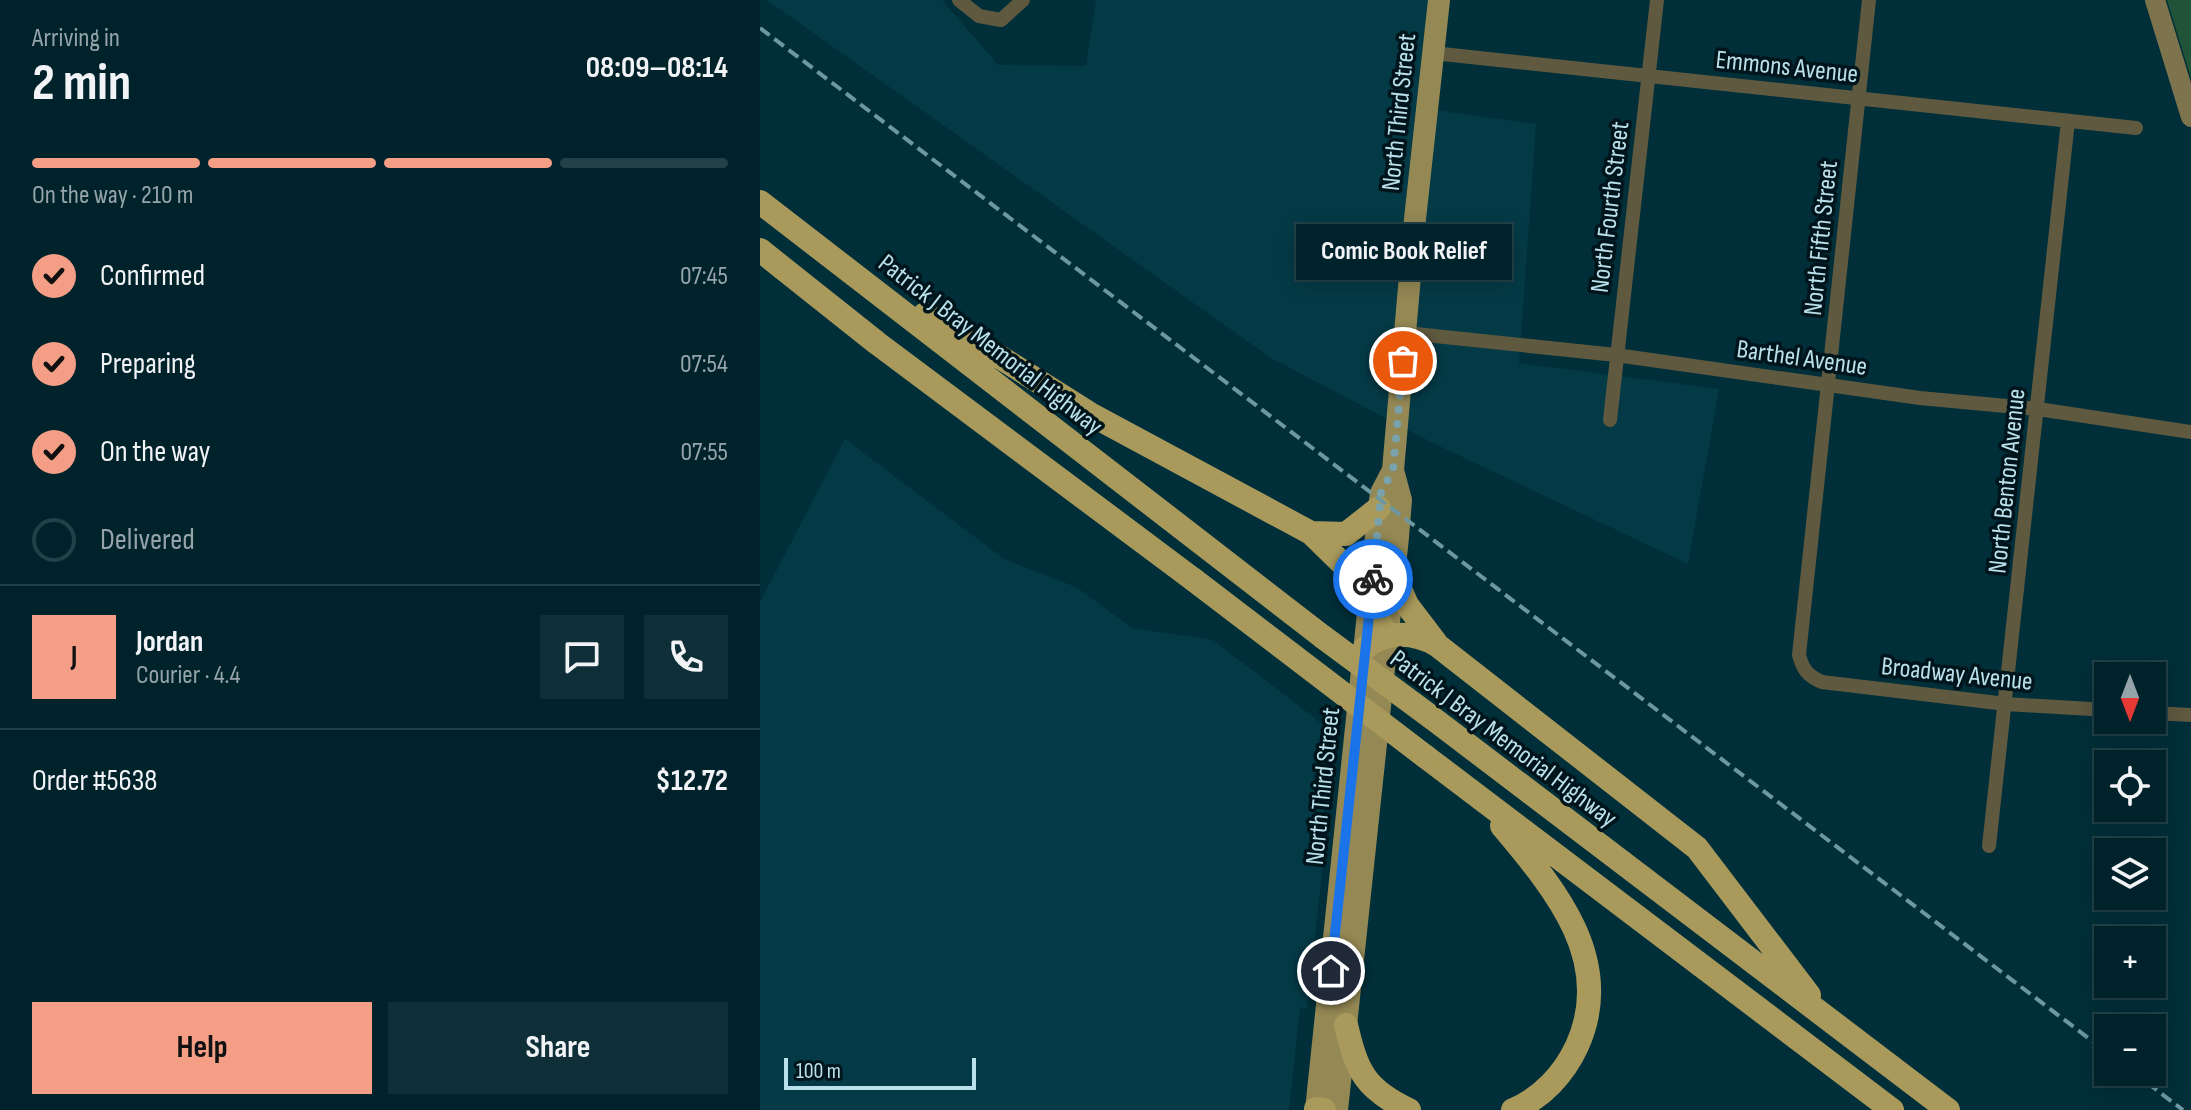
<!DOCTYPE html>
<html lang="en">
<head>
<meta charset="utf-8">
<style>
  body { margin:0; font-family:"Sofia Sans Condensed",sans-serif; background:#0e2f37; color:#f1f3f6; height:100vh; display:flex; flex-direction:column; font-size:30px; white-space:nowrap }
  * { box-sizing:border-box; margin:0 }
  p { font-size:26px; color:#95a4a9 }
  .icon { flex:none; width:44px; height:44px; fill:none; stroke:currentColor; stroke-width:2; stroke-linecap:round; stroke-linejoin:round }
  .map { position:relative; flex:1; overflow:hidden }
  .panel { display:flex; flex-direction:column; background:#00232b; width:760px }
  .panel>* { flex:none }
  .needle { width:52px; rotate:180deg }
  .tools { position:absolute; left:1334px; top:662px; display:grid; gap:16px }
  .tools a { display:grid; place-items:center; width:72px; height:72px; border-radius:0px; background:#00232b; box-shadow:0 4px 20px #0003,0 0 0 2px #224047; font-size:40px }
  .scale { position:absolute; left:24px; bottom:20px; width:192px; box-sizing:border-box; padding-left:8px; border:4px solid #bae0eb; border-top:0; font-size:22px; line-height:28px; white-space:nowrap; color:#bae0eb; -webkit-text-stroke:6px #00151b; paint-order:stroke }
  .pin { position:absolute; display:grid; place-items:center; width:68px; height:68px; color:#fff; margin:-34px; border:4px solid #fff; border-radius:50%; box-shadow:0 2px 8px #0007 }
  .courier { position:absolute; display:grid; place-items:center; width:80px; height:80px; margin:-40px; border:6px solid #1a73e8; border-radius:50%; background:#fff; color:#222; box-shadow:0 2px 10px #0007 }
  .bubble { position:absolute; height:56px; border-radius:0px; background:#00232b; box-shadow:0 4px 20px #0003,0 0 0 2px #224047; font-size:26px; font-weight:700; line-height:56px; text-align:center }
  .overview em { font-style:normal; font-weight:700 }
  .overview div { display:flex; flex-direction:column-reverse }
  .overview { display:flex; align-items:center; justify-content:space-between; height:136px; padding:0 32px }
  h1 { font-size:52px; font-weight:700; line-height:60px }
  .bar { display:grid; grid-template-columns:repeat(4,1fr); gap:12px 8px; align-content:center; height:96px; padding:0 32px }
  .bar i { height:10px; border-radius:6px; background:#224047 }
  .bar .on { background:#f49e86 }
  .bar p { grid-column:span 4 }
  .line { display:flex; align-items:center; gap:20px; padding:0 32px; border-top:2px solid #224047 }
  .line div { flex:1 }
  .round { display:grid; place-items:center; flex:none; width:84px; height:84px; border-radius:0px; background:#0e2f37 }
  ol { padding:0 32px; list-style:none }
  li { display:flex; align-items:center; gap:24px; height:88px }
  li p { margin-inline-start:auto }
  li .icon { padding:8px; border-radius:50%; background:#f49e86; color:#111; stroke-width:4 }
  li:last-child { color:#95a4a9 }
  li i { width:44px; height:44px; border:4px solid #224047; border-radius:50% }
  .primary-button { display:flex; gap:16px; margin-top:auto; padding:16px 32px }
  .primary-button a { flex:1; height:92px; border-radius:0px; background:#f49e86; color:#111; font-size:32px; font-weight:700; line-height:92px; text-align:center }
  .primary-button a+a { background:#0e2f37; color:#f1f3f6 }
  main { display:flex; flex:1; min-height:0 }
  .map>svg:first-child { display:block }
</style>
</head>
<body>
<main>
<section class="panel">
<div class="overview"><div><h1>2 min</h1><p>Arriving in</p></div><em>08:09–08:14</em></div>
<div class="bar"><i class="on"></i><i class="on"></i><i class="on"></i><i></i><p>On the way · 210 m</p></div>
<ol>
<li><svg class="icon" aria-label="check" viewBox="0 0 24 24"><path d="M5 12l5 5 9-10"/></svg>Confirmed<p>07:45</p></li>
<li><svg class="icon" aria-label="check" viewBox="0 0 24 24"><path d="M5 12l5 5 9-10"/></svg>Preparing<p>07:54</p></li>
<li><svg class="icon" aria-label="check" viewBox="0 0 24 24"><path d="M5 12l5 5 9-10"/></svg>On the way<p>07:55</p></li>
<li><i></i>Delivered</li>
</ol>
<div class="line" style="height:144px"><b class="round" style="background:#f49e86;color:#111">J</b><div><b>Jordan</b><p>Courier · 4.4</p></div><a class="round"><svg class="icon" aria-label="chat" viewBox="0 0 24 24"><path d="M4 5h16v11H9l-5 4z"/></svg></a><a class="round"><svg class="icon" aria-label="phone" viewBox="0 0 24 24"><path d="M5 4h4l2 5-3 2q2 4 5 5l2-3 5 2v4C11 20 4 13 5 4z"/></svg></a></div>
<div class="line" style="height:104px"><div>Order #5638</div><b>$12.72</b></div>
<div class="primary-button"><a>Help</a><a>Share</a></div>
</section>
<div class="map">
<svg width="1431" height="1110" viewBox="0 0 1431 1110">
  <rect width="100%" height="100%" fill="#002f39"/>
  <path fill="#043a46" d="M 7,0 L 182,0 L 238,65 L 326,66 L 336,0 L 671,0 L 659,108 L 776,124 L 759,363 L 959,389 L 928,564 L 671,442 L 511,358 Z
    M 85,439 L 244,559 L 316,587 L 372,628 L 453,640 L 574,733 L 572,745 L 557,757 L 553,780 L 566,796 L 563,816 L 568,818 L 547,1008 L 540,1008 L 529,1110 L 0,1110 L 0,602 Z"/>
  <path fill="#205337" d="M 1407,0 L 1431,0 L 1431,78 Z"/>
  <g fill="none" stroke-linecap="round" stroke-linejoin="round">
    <path stroke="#5f5940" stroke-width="14" d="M 199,0 L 219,16 L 241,20 L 263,0
      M 1109,0 L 1039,655 C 1043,670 1048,676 1062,682 L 1246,704 L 1348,710
      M 673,53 L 1376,128
      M 646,333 L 856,355 L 1160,398 L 1278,409 L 1431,432
      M 850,420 L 897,0
      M 1392,713 L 1431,715
      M 1229,846 L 1308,121"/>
    <path stroke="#7d734c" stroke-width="20" d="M 1395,0 L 1431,117"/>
    <path stroke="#948854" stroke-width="22" d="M 556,1110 L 619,508 L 621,493 L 633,470
      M 577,1110 L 638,537 L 641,500 L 633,470 L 655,219 L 679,0"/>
    <path stroke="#a99a5b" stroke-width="24" d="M 0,202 L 563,637
      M 0,250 L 117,343 L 434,580
      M 165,314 L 213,340 L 330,414 L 551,533 L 594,575 L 627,636
      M 551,533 L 586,534 L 619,508
      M 634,575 L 647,605 L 676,643
      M 605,648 C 627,630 654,632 677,645 L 937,848 L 1049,995
      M 671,717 L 1188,1110
      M 666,757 L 1132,1110
      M 742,826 C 794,888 856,960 817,1046 C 804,1074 782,1098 753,1110
      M 586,1025 C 597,1072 605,1089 649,1110
      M 556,1109 L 564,1110"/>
    <path stroke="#6d97a1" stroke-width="4" stroke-dasharray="12 6" stroke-linecap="butt" d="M 0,28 L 1348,1053
      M 1373,1072 L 1423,1110"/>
    <path stroke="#a99a5b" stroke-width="24" d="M 434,580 L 666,757
      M 563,637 L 671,717"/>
  </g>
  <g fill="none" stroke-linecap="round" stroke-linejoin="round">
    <path stroke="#79a2ad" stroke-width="8" stroke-dasharray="0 14.4" d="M 613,579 L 621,493 L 633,470 L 643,361"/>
    <path stroke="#1a73e8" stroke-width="10" d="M 571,971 L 613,579"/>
  </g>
  <g text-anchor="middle" stroke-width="7" stroke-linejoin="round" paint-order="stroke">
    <g font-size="26" fill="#bae0eb" stroke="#00151b">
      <text transform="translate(1027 66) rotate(6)" y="9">Emmons Avenue</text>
      <text transform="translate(638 112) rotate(-84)" y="9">North Third Street</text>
      <text transform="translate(849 207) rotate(-83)" y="9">North Fourth Street</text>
      <text transform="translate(1060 238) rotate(-84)" y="9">North Fifth Street</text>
      <text transform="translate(231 344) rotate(38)" y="9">Patrick J Bray Memorial Highway</text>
      <text transform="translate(1042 357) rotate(8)" y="9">Barthel Avenue</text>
      <text transform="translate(1246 481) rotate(-84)" y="9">North Benton Avenue</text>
      <text transform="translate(1197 673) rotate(6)" y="9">Broadway Avenue</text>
      <text transform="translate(744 738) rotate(37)" y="9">Patrick J Bray Memorial Highway</text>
      <text transform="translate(562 786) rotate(-84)" y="9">North Third Street</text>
    </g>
  </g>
</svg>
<div class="tools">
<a><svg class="needle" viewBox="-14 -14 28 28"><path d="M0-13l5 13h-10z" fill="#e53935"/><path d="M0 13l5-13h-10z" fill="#95a4a9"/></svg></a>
<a><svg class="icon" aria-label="locate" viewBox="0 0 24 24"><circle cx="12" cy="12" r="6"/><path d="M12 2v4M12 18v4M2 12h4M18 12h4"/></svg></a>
<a><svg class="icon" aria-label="layers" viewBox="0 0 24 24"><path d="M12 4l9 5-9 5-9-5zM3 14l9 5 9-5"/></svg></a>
<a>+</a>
<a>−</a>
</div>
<div class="scale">100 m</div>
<div class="pin" style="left:643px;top:361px;background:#ea580c"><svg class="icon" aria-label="bag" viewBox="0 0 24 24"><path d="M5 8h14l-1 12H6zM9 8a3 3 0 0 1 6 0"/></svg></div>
<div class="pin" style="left:571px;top:971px;background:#1f2937"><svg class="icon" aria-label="home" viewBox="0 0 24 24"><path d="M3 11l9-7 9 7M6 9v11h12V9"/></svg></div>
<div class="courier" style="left:613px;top:579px"><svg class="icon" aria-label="bike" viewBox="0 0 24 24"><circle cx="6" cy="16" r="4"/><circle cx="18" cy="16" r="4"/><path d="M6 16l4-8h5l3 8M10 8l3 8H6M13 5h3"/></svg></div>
<div class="bubble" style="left:536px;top:224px;width:216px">Comic Book Relief</div>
</div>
</main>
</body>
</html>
